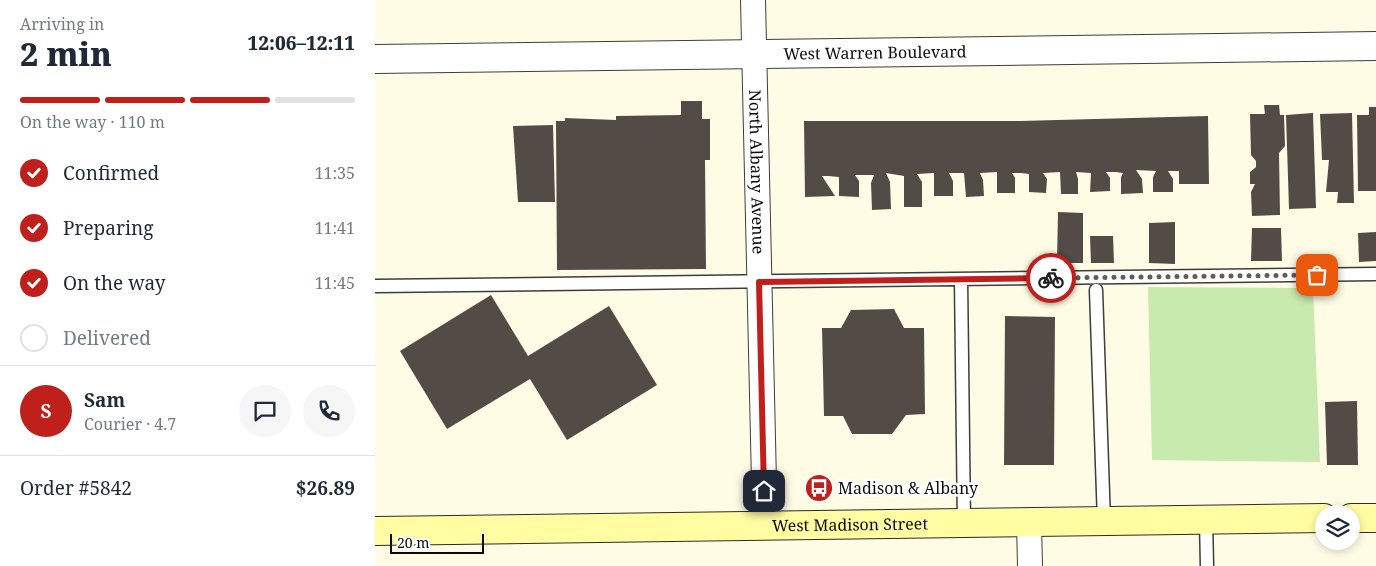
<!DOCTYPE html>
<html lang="en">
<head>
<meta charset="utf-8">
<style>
  body { margin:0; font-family:"Noto Serif",serif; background:#f6f6f7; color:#1f2937; height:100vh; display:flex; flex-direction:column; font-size:19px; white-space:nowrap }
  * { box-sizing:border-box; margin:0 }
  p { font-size:16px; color:#747a83 }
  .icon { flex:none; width:28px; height:28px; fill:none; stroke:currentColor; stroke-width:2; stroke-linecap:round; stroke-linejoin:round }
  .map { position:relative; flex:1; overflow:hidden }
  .drawer { display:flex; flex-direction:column; background:#fff; width:375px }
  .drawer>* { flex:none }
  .buttons { position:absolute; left:940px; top:505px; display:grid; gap:10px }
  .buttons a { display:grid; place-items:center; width:45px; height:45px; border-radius:50%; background:#fff; box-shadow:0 2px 8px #0003; font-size:25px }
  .scale { position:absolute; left:15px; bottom:12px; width:94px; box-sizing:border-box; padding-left:5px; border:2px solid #0a0a0a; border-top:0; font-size:14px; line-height:18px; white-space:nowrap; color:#0a0a0a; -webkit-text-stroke:4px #fff; paint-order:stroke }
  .pin { position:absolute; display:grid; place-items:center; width:42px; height:42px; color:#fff; margin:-21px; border-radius:10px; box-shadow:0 2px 8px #0006 }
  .courier { position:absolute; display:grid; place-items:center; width:50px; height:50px; margin:-25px; border:4px solid #c0201c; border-radius:50%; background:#fff; color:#222; box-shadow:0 1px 6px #0007 }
  .head em { font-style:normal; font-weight:800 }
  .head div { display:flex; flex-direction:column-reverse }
  .head { display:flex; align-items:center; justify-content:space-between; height:85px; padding:0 20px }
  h1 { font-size:32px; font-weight:800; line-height:38px }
  .bar { display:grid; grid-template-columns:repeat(4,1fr); gap:8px 5px; align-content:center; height:60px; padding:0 20px }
  .bar i { height:6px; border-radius:4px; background:#e0e1e3 }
  .bar .current { background:#c0201c }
  .bar p { grid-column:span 4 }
  .line { display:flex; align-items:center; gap:12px; padding:0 20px; border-top:1px solid #e0e1e3 }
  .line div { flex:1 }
  .round { display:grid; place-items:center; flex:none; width:52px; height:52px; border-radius:26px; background:#f6f6f7 }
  ol { padding:0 20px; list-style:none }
  li { display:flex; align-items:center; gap:15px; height:55px }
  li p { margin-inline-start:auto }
  li .icon { padding:5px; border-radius:50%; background:#c0201c; color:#fff; stroke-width:4 }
  li:last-child { color:#747a83 }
  li i { width:28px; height:28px; border:2px solid #e0e1e3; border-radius:50% }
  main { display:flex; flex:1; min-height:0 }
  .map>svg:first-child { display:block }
</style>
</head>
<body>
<main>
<section class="drawer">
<div class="head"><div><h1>2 min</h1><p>Arriving in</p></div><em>12:06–12:11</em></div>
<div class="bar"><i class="current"></i><i class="current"></i><i class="current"></i><i></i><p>On the way · 110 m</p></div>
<ol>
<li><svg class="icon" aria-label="check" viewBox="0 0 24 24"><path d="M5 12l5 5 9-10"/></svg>Confirmed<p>11:35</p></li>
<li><svg class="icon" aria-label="check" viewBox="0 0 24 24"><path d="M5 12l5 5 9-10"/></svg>Preparing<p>11:41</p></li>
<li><svg class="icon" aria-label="check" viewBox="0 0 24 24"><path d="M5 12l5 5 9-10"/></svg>On the way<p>11:45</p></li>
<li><i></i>Delivered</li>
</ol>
<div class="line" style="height:90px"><b class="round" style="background:#c0201c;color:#fff">S</b><div><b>Sam</b><p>Courier · 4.7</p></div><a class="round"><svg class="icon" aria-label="chat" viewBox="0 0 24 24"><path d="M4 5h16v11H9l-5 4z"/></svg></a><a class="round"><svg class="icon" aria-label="phone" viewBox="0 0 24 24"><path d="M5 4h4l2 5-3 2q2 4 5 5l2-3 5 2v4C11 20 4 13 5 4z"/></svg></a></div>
<div class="line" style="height:65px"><div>Order #5842</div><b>$26.89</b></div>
</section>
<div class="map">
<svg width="1001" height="566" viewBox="0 0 1001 566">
  <rect width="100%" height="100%" fill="#fffce6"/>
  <path fill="#c9eaaf" d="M 773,287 L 938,288 L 945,462 L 777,460 Z"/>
  <path fill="#534c46" d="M 306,101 L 327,101 L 327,119 L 335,119 L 335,160 L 330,160 L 331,269 L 182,270 L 181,121 L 190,121 L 190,118 L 241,120 L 241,116 L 306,115 Z
    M 889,105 L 904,105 L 905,115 L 909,115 L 910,146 L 904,153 L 905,215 L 877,216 L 876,192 L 880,184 L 875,184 L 875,172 L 881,167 L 881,161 L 876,155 L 875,114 L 890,114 Z
    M 994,107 L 1001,107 L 1001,191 L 983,191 L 982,115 L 994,115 Z
    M 938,113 L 941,208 L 914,209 L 911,115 Z
    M 977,113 L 979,203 L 962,203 L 963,192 L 951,192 L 954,160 L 947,160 L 945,114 Z
    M 833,116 L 834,184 L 804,184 L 804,171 L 793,171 L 798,179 L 798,192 L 778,192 L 778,177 L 781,171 L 761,170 L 767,179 L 768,193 L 746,194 L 746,177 L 748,173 L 741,172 L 731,172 L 735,178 L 735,191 L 715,192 L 716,173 L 701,172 L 703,179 L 703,194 L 686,194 L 685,172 L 668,173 L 672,179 L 671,193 L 654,192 L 654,174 L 646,173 L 637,173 L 640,178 L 640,193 L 622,193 L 622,172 L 605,173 L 608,180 L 609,196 L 591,197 L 589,173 L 574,173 L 578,181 L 578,196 L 559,196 L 559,173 L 542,174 L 547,182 L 547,207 L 529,207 L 529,176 L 511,173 L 515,182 L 516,209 L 497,210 L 496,183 L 499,175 L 480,175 L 484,181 L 484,197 L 464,196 L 464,177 L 453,176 L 447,176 L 460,196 L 430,197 L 429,121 L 645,121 Z
    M 178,125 L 180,202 L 143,202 L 138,126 Z
    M 683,212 L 708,213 L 708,263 L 682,263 Z
    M 800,222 L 800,264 L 774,263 L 774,223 Z
    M 877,228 L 906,228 L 907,261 L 876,261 Z
    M 1001,232 L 1001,261 L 984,262 L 983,233 Z
    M 715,236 L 738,236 L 739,263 L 716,263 Z
    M 116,295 L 153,356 L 234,306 L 282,385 L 192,440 L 155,379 L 72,429 L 25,351 Z
    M 519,309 L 529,328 L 549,328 L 550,414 L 531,415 L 517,434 L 477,434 L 468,416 L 449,416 L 447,328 L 466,328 L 476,310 Z
    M 630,316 L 680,317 L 679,465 L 629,465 Z
    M 982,401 L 983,465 L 952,465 L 950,402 Z"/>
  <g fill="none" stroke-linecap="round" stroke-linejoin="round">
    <defs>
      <path id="service" d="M 586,279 L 589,524
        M 0,286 L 1001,274
        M 721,290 L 729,522
        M 831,520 L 832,566"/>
      <g id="minor">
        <path id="s1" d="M 378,0 L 390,526"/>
        <path d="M 654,523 L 655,566"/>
      </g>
      <g id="tertiary">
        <path id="s2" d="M 0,59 L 1001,46"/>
      </g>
      <g id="secondary">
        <path d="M 976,518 L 1001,518"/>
        <path id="s3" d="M 0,531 L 949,518"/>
      </g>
    </defs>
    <use href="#service" stroke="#3d3d3d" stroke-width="15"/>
    <use href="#minor" stroke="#3d3d3d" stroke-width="26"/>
    <use href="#tertiary" stroke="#3d3d3d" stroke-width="30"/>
    <use href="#secondary" stroke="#2c2c2c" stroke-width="30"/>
    <use href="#service" stroke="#fff" stroke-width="12"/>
    <use href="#minor" stroke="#fff" stroke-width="24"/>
    <use href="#tertiary" stroke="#fff" stroke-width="28"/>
    <use href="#secondary" stroke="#fffca1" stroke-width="28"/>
  </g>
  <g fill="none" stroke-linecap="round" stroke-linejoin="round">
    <path stroke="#605f57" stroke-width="5" stroke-dasharray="0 9" d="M 676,278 L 942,275"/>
    <path stroke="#c0201c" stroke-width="6" d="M 389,491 L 384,282 L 676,278"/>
  </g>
  <defs>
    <symbol id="bus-disc" viewBox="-11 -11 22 22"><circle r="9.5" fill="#c0201c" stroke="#fff"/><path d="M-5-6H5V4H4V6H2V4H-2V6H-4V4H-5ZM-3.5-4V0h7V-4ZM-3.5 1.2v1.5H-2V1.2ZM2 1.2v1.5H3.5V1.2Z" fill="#fff"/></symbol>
  </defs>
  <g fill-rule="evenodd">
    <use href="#bus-disc" x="428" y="472" width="32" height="32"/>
  </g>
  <g text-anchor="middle" stroke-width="5" stroke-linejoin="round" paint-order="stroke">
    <g font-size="16" fill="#0a0a0a" stroke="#fff">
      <text dy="6" stroke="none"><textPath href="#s2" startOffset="500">West Warren Boulevard</textPath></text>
      <text dy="6" stroke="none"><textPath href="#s1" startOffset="172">North Albany Avenue</textPath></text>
      <text dy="6" stroke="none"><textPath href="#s3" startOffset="475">West Madison Street</textPath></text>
    </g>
    <g font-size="16" fill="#0a0a0a" stroke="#fff" text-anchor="start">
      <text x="463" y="494">Madison &amp; Albany</text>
    </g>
  </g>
</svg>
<div class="buttons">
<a><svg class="icon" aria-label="layers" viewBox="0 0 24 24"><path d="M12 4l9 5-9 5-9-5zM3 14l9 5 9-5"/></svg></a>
</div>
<div class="scale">20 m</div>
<div class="pin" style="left:942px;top:275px;background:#ea580c"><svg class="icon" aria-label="bag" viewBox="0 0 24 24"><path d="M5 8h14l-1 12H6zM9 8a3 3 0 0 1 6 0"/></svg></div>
<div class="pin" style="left:389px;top:491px;background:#1f2937"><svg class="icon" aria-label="home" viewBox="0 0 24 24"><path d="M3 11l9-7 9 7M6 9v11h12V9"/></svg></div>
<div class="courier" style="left:676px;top:278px"><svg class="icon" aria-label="bike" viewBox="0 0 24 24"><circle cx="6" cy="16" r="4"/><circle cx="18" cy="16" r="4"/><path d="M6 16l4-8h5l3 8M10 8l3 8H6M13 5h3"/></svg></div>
</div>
</main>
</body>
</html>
